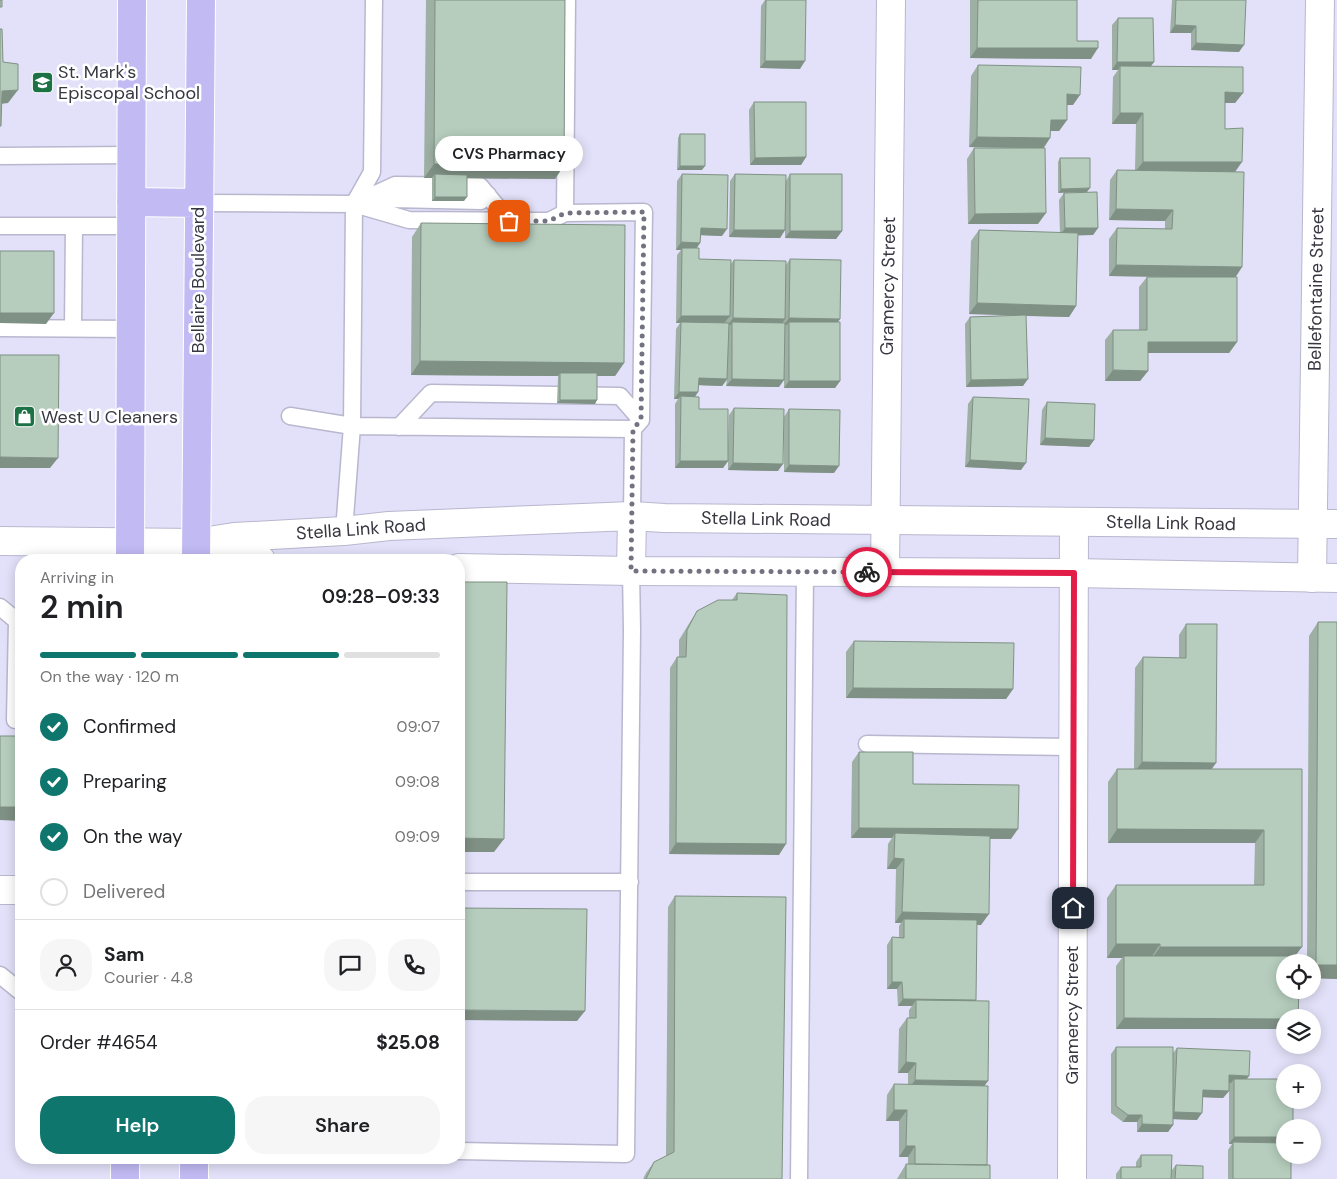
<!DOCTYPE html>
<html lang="en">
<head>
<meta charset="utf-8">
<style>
  body { margin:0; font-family:"DM Sans",sans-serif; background:#f6f6f6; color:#202124; height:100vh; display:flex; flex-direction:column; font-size:19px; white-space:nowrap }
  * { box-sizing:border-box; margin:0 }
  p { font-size:16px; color:#757577 }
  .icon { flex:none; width:28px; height:28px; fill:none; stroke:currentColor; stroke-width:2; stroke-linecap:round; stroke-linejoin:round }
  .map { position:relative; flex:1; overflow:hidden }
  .sheet { position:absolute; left:15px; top:554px; width:450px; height:610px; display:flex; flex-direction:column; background:#fff; border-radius:20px; box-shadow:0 2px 12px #0003 }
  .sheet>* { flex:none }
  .controls { position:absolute; left:1276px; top:954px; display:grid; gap:10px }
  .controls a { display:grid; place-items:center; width:45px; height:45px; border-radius:50%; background:#fff; box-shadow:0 2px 12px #0003; font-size:25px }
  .pin { position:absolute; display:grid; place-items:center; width:42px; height:42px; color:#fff; margin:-21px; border-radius:10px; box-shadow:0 2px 8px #0006 }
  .courier { position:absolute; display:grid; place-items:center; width:50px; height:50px; margin:-25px; border:4px solid #e11d48; border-radius:50%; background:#fff; color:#222; box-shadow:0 1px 6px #0007 }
  .bubble { position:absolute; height:35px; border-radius:18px; background:#fff; box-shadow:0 2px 12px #0003; font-size:16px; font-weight:600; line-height:35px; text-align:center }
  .summary em { font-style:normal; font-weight:600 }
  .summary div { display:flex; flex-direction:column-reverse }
  .summary { display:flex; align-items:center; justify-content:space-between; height:85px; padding:0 25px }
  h1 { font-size:32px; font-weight:600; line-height:38px }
  .bar { display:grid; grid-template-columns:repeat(4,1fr); gap:8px 5px; align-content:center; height:60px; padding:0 25px }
  .bar i { height:6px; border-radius:4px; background:#e0e0e0 }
  .bar .on { background:#0f766e }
  .bar p { grid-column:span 4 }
  .line { display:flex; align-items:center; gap:12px; padding:0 25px; border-top:1px solid #e0e0e0 }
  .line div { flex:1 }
  .round { display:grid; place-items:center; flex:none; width:52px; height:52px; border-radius:20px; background:#f6f6f6 }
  ol { padding:0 25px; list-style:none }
  li { display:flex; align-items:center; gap:15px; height:55px }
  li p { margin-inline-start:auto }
  li .icon { padding:5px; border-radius:50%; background:#0f766e; color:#fff; stroke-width:4 }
  li:last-child { color:#757577 }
  li i { width:28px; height:28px; border:2px solid #e0e0e0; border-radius:50% }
  .button { display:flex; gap:10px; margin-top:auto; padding:10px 25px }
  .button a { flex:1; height:58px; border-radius:20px; background:#0f766e; color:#fff; font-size:20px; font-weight:600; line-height:58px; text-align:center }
  .button a+a { background:#f6f6f6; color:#202124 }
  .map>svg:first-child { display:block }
</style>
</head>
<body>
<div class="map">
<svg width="1337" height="1179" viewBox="0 0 1337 1179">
  <rect width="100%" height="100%" fill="#e2e1f9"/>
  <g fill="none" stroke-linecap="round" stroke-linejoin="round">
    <defs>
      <path id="lane" d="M 0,156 L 131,155
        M 369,202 L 393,199 L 481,201 L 488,195
        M 199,203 L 354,204 L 409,220 L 549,221 L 565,213 L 644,212 L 641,420 L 633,429 L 632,516
        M 354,204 L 395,185 L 480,186 L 509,221
        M 565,213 L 567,0
        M 0,226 L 131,226
        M 0,328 L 131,329
        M 73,328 L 74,226
        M 290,416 L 352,426 L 633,429
        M 399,427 L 431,393 L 620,396 L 641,420
        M 344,531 L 352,426 L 354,204 L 372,172 L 374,0
        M 0,607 L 17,621 L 15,720 L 21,720
        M 867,744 L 1073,747
        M 459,882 L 630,882
        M 0,975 L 21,992
        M 459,1151 L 626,1154 L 632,630 L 631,571
        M 799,1179 L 805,572"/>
      <path id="street" d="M 885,572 L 891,0
        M 1312,578 L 1320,0
        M 0,890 L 21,890
        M 1072,1179 L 1074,522"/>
      <path id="secondary" d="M 0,541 L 196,543 L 234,537 L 344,531 L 389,526 L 632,516 L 664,518 L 1337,524
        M 207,546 L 261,560
        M 459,568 L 631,571 L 1073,573 L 1337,578
        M 631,571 L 632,516"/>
      <path id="primary" d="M 131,202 L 199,203
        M 130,560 L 132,0
        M 196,560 L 201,0
        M 125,1179 L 125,1158
        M 194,1179 L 194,1158"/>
    </defs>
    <use href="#lane" stroke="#b8b7ce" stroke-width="19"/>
    <use href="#street" stroke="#b8b7ce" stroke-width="30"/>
    <use href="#secondary" stroke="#b8b7ce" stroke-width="30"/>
    <use href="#primary" stroke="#fff" stroke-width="30"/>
    <use href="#lane" stroke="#fff" stroke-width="16"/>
    <use href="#street" stroke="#fff" stroke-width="28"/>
    <use href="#secondary" stroke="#fff" stroke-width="28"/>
    <use href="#primary" stroke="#c1baf3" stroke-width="28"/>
  </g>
  <path fill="#9db0a3" d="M 426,0 L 565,0 L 564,165 L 555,179 L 467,178 L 464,201 L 432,201 L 432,178 L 424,178 Z
    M 765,0 L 806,0 L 800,69 L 760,68 L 761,6 Z
    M 970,0 L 1077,0 L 1077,41 L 1091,59 L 970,58 Z
    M 1172,0 L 1246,0 L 1239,52 L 1191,50 L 1191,33 L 1170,33 Z
    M 1118,18 L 1151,67 L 1243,93 L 1235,103 L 1225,103 L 1225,129 L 1235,172 L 1242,267 L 1235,277 L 1237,342 L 1229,353 L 1148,353 L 1148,371 L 1140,381 L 1105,381 L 1105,340 L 1113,330 L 1139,330 L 1139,287 L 1147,277 L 1168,277 L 1109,276 L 1109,239 L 1117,228 L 1165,229 L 1165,221 L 1109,220 L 1110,180 L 1117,170 L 1135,170 L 1136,124 L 1112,124 L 1113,77 L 1118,70 L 1112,70 L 1112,25 Z
    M 978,65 L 1073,105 L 1067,105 L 1067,120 L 1059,131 L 1050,131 L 1050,138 L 1044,148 L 1038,224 L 968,224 L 967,159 L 974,148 L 1013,148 L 969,147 L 971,76 Z
    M 754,102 L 806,157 L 801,165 L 750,165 L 749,110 Z
    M 680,134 L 702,170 L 677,170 L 678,138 Z
    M 1060,158 L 1090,158 L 1058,193 L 1058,162 Z
    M 682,174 L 722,236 L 701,235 L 700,243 L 697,248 L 699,259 L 730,265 L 734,260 L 786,265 L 790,259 L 838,322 L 840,381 L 835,388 L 784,388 L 784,352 L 779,387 L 726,386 L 727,380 L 722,386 L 698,385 L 698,392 L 695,397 L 699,409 L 728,445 L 729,415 L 734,408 L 778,471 L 728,470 L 728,461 L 723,468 L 675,468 L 675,404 L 678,399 L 674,399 L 676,329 L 680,323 L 676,323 L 677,255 L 681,250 L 676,250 L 677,181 Z
    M 735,174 L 786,181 L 790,174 L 842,231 L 836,239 L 785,238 L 785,226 L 785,230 L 780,238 L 729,237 L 730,181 Z
    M 1064,193 L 1098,228 L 1093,235 L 1078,235 L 1076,306 L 1069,317 L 1026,316 L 1023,386 L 966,387 L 965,324 L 970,317 L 1017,315 L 969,314 L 971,241 L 979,230 L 1060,233 L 1059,200 Z
    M 421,223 L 624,363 L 615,376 L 597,376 L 595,404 L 557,403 L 558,376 L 411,375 L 412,237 Z
    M 973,397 L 1021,470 L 965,467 L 968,404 Z
    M 1047,402 L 1094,440 L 1089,447 L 1040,445 L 1042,410 Z
    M 789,409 L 834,473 L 784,472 L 784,417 Z
    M 737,593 L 779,855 L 669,854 L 670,668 L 677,657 L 679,657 L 679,640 L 690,622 L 697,611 L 732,600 Z
    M 1318,622 L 1337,979 L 1312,978 L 1312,962 L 1307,962 L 1309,636 Z
    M 1186,624 L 1212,769 L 1302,769 L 1296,956 L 1285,1018 L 1285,1029 L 1116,1029 L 1116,966 L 1122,958 L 1107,958 L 1107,898 L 1116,885 L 1254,885 L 1255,843 L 1108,843 L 1108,782 L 1117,769 L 1134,769 L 1135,668 L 1143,657 L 1179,658 L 1179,635 Z
    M 854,641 L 1013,689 L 1006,699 L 846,698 L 846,652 Z
    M 859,752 L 913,784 L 1011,839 L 990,839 L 981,925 L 976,925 L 976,1000 L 975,1001 L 985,1086 L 987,1165 L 990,1179 L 897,1179 L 906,1164 L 908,1164 L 908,1157 L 899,1157 L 899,1121 L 886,1121 L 887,1095 L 894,1084 L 908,1085 L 908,1073 L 898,1073 L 899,1029 L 907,1018 L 909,1018 L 909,1010 L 912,1006 L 898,1006 L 897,989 L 887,989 L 887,945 L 892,937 L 899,937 L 899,926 L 901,923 L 895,923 L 896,869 L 887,869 L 888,844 L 892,838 L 851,838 L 852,762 Z
    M 675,896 L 782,1179 L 643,1179 L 646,1173 L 654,1162 L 666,1156 L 668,907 Z
    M 1116,1047 L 1173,1053 L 1177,1048 L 1247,1079 L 1285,1128 L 1291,1179 L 1228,1179 L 1228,1150 L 1232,1144 L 1229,1144 L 1229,1087 L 1229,1091 L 1223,1098 L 1202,1097 L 1197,1120 L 1173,1119 L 1173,1125 L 1168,1132 L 1137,1132 L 1137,1122 L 1123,1122 L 1111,1113 L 1111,1054 Z
    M 1141,1155 L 1171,1171 L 1176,1165 L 1203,1179 L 1116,1179 L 1116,1174 L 1121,1167 L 1136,1167 L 1136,1162 Z"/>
  <path fill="#7f9084" d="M 1175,25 L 1196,26 L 1191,33 L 1170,33 Z
    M 1196,43 L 1244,45 L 1239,52 L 1191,50 Z
    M 977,48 L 1098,48 L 1091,59 L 970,58 Z
    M 765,61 L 805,61 L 800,69 L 760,68 Z
    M 1117,62 L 1154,62 L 1149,69 L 1120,66 L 1118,70 L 1112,70 Z
    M 18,90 L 8,103 L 0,104 L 2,91 Z
    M 1225,92 L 1243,93 L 1235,103 L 1218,103 Z
    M 1067,94 L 1080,95 L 1073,105 L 1060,105 Z
    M 1120,113 L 1143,113 L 1136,124 L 1112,124 Z
    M 1051,120 L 1067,120 L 1059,131 L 1043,131 Z
    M 977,137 L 1050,138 L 1043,148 L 969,147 Z
    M 806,157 L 801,165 L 750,165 L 755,158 Z
    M 1143,162 L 1242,162 L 1235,172 L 1135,172 Z
    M 434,164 L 564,165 L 555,179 L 435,178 L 435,174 L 432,178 L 424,178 Z
    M 680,166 L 705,166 L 702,170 L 677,170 Z
    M 1090,188 L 1087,192 L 1058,193 L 1061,189 Z
    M 435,197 L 467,197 L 464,201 L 432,201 Z
    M 1116,209 L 1173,210 L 1165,221 L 1109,220 Z
    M 1046,213 L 1038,224 L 968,224 L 975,214 Z
    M 701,228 L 727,229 L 722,236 L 696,235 Z
    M 1065,228 L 1098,228 L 1093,235 L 1060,236 Z
    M 734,230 L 785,230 L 780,238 L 729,237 Z
    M 790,231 L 842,231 L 836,239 L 785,238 Z
    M 681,242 L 700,243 L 695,250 L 682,248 L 681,250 L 676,250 Z
    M 1116,265 L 1242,267 L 1235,278 L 1109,276 Z
    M 977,303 L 1076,306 L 1069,317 L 969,314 Z
    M 0,313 L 54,313 L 46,324 L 0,323 Z
    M 681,316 L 730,316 L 724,323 L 681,322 L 680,323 L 676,323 Z
    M 733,318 L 785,319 L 780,326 L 732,322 L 731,325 L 728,325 Z
    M 789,318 L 840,319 L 835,326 L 789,322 L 787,325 L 784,325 Z
    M 1148,342 L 1237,342 L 1229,353 L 1140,353 Z
    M 420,361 L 624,363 L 615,376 L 560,376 L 560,373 L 558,376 L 411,375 Z
    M 1113,370 L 1148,371 L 1140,381 L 1105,381 Z
    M 699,378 L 727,379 L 722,386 L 694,385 Z
    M 732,379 L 784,380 L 779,387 L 726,386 Z
    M 1028,379 L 1023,386 L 966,387 L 971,380 Z
    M 789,381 L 840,381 L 835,388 L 784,388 Z
    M 679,392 L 698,392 L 693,399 L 681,396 L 678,399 L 674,399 Z
    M 560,400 L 597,400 L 595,404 L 557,403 Z
    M 1045,438 L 1094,440 L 1089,447 L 1040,445 Z
    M 0,457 L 58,458 L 50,468 L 0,468 Z
    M 970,460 L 1026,463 L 1021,470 L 965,467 Z
    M 680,461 L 728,461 L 723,468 L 675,468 Z
    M 733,463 L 783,464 L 778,471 L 728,470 Z
    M 789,465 L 839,466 L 834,473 L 784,472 Z
    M 853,688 L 1013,689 L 1006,699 L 846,698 Z
    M 1142,762 L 1216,763 L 1209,773 L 1134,773 Z
    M 0,807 L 21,807 L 21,821 L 0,820 Z
    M 859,828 L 1018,829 L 1011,839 L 895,838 L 895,833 L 892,838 L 851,838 Z
    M 1117,829 L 1264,830 L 1255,843 L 1108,843 Z
    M 459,838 L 504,839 L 494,852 L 459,852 Z
    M 676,843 L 786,844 L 779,855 L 669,854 Z
    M 894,858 L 904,859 L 896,869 L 887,869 Z
    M 902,912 L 989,914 L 981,925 L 904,923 L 904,919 L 901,923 L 895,923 Z
    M 1116,944 L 1160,944 L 1151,958 L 1124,956 L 1122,958 L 1107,958 Z
    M 1160,947 L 1302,947 L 1292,960 L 1151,960 Z
    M 1316,965 L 1337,965 L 1337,979 L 1312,978 L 1312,970 Z
    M 892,982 L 902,982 L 897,989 L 887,989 Z
    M 903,999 L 976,1000 L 971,1007 L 916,1000 L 912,1006 L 898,1006 Z
    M 459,1010 L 585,1011 L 577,1021 L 459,1020 Z
    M 1124,1018 L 1285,1019 L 1285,1029 L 1116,1029 Z
    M 906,1062 L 916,1063 L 908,1073 L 898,1073 Z
    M 1229,1075 L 1249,1076 L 1244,1083 L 1234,1079 L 1231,1083 L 1224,1082 Z
    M 915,1080 L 988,1081 L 980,1092 L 908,1090 Z
    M 1203,1090 L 1229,1091 L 1223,1098 L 1198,1097 Z
    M 894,1110 L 907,1110 L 899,1121 L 886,1121 Z
    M 1174,1112 L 1202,1113 L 1197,1120 L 1169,1119 Z
    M 1128,1115 L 1142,1115 L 1137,1122 L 1123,1122 Z
    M 1142,1124 L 1173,1125 L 1168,1132 L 1137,1132 Z
    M 1234,1137 L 1285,1137 L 1285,1144 L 1233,1142 L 1232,1144 L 1229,1144 Z
    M 906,1146 L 915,1146 L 908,1157 L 899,1157 Z"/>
  <path fill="#b6cdbd" stroke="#7f9084" d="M 0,0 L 2,0 L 2,7 L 0,7 Z
    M 435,0 L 565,0 L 564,165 L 434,164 Z
    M 766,0 L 806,0 L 805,61 L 765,61 Z
    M 978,0 L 1077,0 L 1077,41 L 1098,41 L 1098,48 L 977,48 Z
    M 1176,0 L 1246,0 L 1244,45 L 1196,43 L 1196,26 L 1175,25 Z
    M 1118,18 L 1153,18 L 1154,62 L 1117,62 Z
    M 0,29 L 2,29 L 3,62 L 18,64 L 18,90 L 2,91 L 1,126 L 0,126 Z
    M 978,65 L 1081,67 L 1080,95 L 1067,94 L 1067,120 L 1051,120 L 1050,138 L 977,137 Z
    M 1120,66 L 1243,67 L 1243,93 L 1225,92 L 1225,129 L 1243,128 L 1242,162 L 1143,162 L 1143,113 L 1120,113 Z
    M 754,102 L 806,102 L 806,157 L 755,158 Z
    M 680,134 L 705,134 L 705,166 L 680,166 Z
    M 974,148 L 1045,148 L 1046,213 L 975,214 Z
    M 1060,158 L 1090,158 L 1090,188 L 1061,189 Z
    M 1117,170 L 1244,172 L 1242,267 L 1116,265 L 1117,228 L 1172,229 L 1173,210 L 1116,209 Z
    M 435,174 L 467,175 L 467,197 L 435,197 Z
    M 682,174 L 728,175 L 727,229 L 701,228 L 700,243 L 681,242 Z
    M 735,174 L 786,175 L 785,230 L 734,230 Z
    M 790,174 L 842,174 L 842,231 L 790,231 Z
    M 1097,192 L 1098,228 L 1065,228 L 1064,193 Z
    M 421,223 L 625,225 L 624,363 L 420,361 Z
    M 979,230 L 1078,233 L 1076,306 L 977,303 Z
    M 682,248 L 699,248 L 699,259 L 731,260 L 730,316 L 681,316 Z
    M 0,251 L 54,251 L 54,313 L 0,313 Z
    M 790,259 L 841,260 L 840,319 L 789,318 Z
    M 734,260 L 786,261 L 785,319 L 733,318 Z
    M 1147,277 L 1237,277 L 1237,342 L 1148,342 L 1148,371 L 1113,370 L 1113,330 L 1147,330 Z
    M 1026,315 L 1028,379 L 971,380 L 970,317 Z
    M 681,322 L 729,323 L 727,379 L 699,378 L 698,392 L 679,392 Z
    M 732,322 L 785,323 L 784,380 L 732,379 Z
    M 789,322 L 840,322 L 840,381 L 789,381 Z
    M 0,355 L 59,355 L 58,458 L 0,457 Z
    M 560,373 L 597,373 L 597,400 L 560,400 Z
    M 681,396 L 699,397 L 699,409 L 728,409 L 728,461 L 680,461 Z
    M 973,397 L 1029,399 L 1026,463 L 970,460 Z
    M 1047,402 L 1095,404 L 1094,440 L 1045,438 Z
    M 734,408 L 784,409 L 783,464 L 733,463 Z
    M 789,409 L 840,410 L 839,466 L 789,465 Z
    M 459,582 L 507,582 L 504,839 L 459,838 Z
    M 737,593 L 787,595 L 786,844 L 676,843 L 677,657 L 686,657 L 687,630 L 697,611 L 718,600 L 737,600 Z
    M 1318,622 L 1337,622 L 1337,965 L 1316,965 Z
    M 1186,624 L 1217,624 L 1216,763 L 1142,762 L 1143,657 L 1186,658 Z
    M 854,641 L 1014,643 L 1013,689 L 853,688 Z
    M 0,736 L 21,736 L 21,807 L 0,807 Z
    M 859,752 L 913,752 L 913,784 L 1019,785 L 1018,829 L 859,828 Z
    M 1117,769 L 1302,769 L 1302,947 L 1160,947 L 1160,944 L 1116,944 L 1116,885 L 1264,885 L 1264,830 L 1117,829 Z
    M 895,833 L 990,836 L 989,914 L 902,912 L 904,859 L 894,858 Z
    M 675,896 L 786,897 L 782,1179 L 646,1179 L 654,1162 L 674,1152 Z
    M 459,908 L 587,909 L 585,1011 L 459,1010 Z
    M 904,919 L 977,920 L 976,1000 L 903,999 L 902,982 L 892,982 L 892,937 L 904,938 Z
    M 1124,956 L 1299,956 L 1299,962 L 1285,962 L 1285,990 L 1299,990 L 1298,1018 L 1285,1018 L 1285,1019 L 1124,1018 Z
    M 916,1000 L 989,1001 L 988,1081 L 915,1080 L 916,1063 L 906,1062 L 907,1018 L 916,1018 Z
    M 1116,1047 L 1173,1047 L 1173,1125 L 1142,1124 L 1142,1115 L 1128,1115 L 1116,1106 Z
    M 1177,1048 L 1250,1051 L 1249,1076 L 1229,1075 L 1229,1091 L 1203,1090 L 1202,1113 L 1174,1112 Z
    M 1234,1079 L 1285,1079 L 1285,1100 L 1293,1100 L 1293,1128 L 1285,1128 L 1285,1137 L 1234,1137 Z
    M 894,1084 L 988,1086 L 987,1165 L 915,1164 L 915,1146 L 906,1146 L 907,1110 L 894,1110 Z
    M 1233,1142 L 1285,1143 L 1285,1155 L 1291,1155 L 1291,1179 L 1233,1179 Z
    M 1141,1155 L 1172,1155 L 1171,1179 L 1121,1179 L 1121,1167 L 1141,1167 Z
    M 906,1164 L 990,1165 L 990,1179 L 906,1179 Z
    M 1176,1165 L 1203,1166 L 1203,1179 L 1175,1179 Z"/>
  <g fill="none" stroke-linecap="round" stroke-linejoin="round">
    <path stroke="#737281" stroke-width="5" stroke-dasharray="0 9" d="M 509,221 L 549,221 L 565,213 L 644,212 L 641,420 L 633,429 L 631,571 L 867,572"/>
    <path stroke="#e11d48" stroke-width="6" d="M 867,572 L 1074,573 L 1073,908"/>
  </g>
  <defs>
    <symbol id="school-square" viewBox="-11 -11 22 22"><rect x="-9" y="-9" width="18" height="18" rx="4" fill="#1c7244" stroke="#fff"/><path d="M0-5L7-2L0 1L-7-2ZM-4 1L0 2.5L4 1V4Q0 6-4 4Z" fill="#fff"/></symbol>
    <symbol id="shop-square" viewBox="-11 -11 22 22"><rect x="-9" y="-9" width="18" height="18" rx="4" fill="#1c7244" stroke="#fff"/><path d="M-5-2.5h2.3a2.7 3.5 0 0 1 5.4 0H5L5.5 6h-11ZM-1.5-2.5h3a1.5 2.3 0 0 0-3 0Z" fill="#fff"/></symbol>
  </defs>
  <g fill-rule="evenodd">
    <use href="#school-square" x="30" y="70" width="25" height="25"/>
    <use href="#shop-square" x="12" y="404" width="25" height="25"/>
  </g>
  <g text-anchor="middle" stroke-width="5" stroke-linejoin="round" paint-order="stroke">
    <g font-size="18" fill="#373741" stroke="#fff" text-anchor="start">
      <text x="58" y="78">St. Mark's<tspan x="58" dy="21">Episcopal School</tspan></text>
      <text x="41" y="423">West U Cleaners</text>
    </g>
    <g font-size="18" fill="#373741" stroke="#fff">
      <text transform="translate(198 280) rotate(-90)" y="6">Bellaire Boulevard</text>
      <text transform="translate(888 286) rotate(-89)" y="6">Gramercy Street</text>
      <text transform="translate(1316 289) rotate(-89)" y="6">Bellefontaine Street</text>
      <text transform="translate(766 519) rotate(1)" y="6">Stella Link Road</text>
      <text transform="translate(1171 523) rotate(1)" y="6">Stella Link Road</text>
      <text transform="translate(361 529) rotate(-4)" y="6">Stella Link Road</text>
      <text transform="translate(1072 1015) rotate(-90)" y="6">Gramercy Street</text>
    </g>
  </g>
</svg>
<div class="controls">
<a><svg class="icon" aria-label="locate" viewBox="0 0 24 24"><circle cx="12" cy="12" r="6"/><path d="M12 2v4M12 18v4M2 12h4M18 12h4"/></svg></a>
<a><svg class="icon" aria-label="layers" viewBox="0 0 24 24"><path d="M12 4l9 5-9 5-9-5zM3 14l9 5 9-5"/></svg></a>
<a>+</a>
<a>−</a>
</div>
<div class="pin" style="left:509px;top:221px;background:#ea580c"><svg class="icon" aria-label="bag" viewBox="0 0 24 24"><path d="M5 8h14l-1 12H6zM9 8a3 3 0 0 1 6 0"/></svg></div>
<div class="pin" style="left:1073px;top:908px;background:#1f2937"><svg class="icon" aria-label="home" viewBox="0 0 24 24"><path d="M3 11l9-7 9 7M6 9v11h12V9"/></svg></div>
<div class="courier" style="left:867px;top:572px"><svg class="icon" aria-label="bike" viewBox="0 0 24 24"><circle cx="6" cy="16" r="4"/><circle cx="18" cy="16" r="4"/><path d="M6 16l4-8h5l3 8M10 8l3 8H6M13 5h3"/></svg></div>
<div class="bubble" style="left:435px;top:136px;width:148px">CVS Pharmacy</div>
<section class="sheet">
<div class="summary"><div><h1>2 min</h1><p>Arriving in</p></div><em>09:28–09:33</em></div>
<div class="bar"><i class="on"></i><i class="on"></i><i class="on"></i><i></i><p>On the way · 120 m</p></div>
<ol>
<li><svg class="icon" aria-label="check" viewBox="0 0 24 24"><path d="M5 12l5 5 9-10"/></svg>Confirmed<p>09:07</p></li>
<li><svg class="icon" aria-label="check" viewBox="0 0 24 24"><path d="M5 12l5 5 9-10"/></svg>Preparing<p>09:08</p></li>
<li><svg class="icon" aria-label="check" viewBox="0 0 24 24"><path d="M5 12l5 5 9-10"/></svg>On the way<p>09:09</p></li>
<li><i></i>Delivered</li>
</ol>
<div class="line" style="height:90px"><a class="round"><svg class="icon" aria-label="person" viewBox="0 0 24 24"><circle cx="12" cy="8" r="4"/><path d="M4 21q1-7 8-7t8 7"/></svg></a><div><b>Sam</b><p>Courier · 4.8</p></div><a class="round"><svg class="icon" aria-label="chat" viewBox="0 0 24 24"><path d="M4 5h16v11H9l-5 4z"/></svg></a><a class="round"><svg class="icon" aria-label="phone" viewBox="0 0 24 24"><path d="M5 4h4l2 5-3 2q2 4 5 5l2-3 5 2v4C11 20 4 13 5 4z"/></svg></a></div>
<div class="line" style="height:65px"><div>Order #4654</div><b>$25.08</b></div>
<div class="button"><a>Help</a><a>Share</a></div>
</section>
</div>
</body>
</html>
